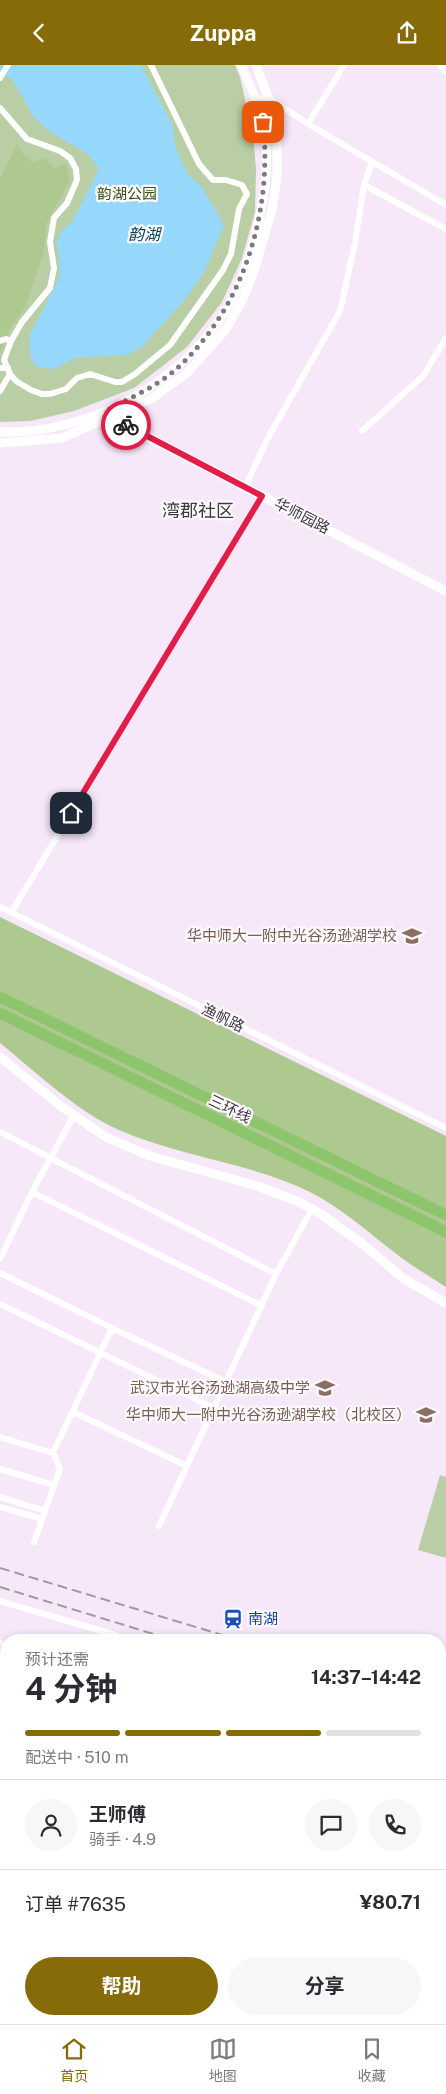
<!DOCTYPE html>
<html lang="zh">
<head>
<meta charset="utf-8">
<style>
  body { margin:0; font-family:"Public Sans","Noto Sans SC",sans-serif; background:#f7f7f7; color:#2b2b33; height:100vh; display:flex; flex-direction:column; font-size:19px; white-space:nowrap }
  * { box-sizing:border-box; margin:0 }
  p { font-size:16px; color:#7c7c81 }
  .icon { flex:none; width:28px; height:28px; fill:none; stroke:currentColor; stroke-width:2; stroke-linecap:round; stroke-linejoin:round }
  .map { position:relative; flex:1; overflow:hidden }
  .side { position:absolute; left:0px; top:1569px; width:446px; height:391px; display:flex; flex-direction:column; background:#fff; border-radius:20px 20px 0 0; box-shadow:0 2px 8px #0003 }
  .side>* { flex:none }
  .pin { position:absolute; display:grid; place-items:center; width:42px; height:42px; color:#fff; margin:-21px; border-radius:10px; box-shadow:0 2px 8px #0006 }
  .courier { position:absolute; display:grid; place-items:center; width:50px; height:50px; margin:-25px; border:4px solid #e11d48; border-radius:50%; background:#fff; color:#222; box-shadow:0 1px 6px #0007 }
  .headline em { font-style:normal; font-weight:700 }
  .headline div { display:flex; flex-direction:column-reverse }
  .headline { display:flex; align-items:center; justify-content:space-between; height:85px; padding:0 25px }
  h1 { font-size:32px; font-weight:700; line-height:38px }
  .bar { display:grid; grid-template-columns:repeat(4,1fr); gap:8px 5px; align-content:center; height:60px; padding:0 25px }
  .bar i { height:6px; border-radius:4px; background:#e1e1e2 }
  .bar .current { background:#876b09 }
  .bar p { grid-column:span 4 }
  .line { display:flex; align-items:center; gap:12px; padding:0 25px; border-top:1px solid #e1e1e2 }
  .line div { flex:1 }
  .round { display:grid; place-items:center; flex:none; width:52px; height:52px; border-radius:26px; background:#f7f7f7 }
  .cta { display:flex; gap:10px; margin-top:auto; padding:10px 25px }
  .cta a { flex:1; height:58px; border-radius:30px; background:#876b09; color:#fff; font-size:20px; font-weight:700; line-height:58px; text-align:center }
  .cta a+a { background:#f7f7f7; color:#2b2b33 }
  header { display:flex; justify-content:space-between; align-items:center; height:65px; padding:0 25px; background:#876b09; color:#fff; font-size:22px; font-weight:700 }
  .tabs { display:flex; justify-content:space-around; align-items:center; height:70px; border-top:1px solid #e1e1e2; background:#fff; font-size:14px; color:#7c7c81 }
  .tabs a { display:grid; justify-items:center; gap:2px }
  .tabs .current { color:#876b09 }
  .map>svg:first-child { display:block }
</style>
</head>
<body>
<header><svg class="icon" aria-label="back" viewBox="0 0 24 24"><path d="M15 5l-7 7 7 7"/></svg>Zuppa<svg class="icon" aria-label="share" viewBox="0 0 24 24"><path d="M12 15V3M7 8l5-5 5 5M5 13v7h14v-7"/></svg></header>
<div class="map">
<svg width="446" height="1959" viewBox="0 0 446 1959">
  <rect width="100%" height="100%" fill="#f7e8f9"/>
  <path fill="#b9cea5" d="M 0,0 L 235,0 L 240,12 L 253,70 L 256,104 L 255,147 L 242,193 L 222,237 L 187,282 L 134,323 L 74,346 L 30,356 L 0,357 Z
    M 440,1410 L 446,1412 L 446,1493 L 418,1485 Z"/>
  <path fill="#adc990" d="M 17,79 L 23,89 L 33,97 L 45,93 L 54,103 L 66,98 L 70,115 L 46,159 L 44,185 L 26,240 L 10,264 L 0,288 L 0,113 Z
    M 0,852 L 446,1071 L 446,1222 C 430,1212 414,1202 399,1191 C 370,1169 342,1143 310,1127 C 249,1097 180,1092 119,1065 C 76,1046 36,1007 0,978 Z"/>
  <path fill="#96d8fb" d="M 0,0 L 141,0 L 173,61 L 175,81 L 188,110 L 201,121 L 218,149 L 224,161 L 204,207 L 186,233 L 142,282 L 127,290 L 75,293 L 54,304 L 36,302 L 31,293 L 29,271 L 59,213 L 59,193 L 56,177 L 62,165 L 72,157 L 99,104 L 89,90 L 49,66 L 34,53 L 12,14 L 0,8 Z
    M 0,1690 L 6,1693 L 6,1954 L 62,1954 L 55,1959 L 0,1959 Z
    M 82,1954 L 195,1954 L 202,1959 L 86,1959 Z"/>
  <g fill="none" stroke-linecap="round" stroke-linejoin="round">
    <path stroke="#fff" stroke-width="6" d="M 440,0 L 446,7
      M 0,13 L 8,0
      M 256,36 L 268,32 L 308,59 L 446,140
      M 0,43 L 27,74 L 60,86 L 70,93 L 76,104 L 77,115 L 67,138 L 54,153 L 50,177 L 54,203 L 50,223 L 22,257 L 11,276 L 4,295 L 10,309 L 0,326
      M 308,59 L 344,0
      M 372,97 L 364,120 L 446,164
      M 0,276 L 6,274 L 11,276
      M 0,303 L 8,303
      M 10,309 L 16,316 L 31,325 L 42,329 L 50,329 L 66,324 L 77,313 L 90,309 L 115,317 L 122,317 L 135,309 L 170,280 L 223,205 L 231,189 L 239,144 L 247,129 L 242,120 L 226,115 L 213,115 L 199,99 L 151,0
      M 362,366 L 423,311 L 446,273
      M 245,422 L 270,369 L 340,246 L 355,178 L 364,120
      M 0,842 L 446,1063
      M 11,848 L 262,431
      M 0,1067 L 276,1209
      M 32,1127 L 262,1241
      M 0,1194 L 32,1127 L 74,1050
      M 0,1208 L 112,1263 L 53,1388 L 60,1404 L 34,1477
      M 0,1239 L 214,1343
      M 112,1263 L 226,1317
      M 73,1347 L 187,1401
      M 0,1372 L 53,1388
      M 0,1404 L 54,1420
      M 0,1432 L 45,1446
      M 0,1442 L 42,1454
      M 159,1461 L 276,1209 L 312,1144
      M 0,1536 L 132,1575
      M 0,1578 L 6,1580
      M 0,1606 L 6,1608
      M 0,1641 L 6,1642
      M 440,1800 L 446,1802
      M 62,1959 L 70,1954"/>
    <path stroke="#fff" stroke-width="9" d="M 110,350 L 111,353 L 446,526
      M 0,367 C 83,369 167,326 216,260 C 238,230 251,191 259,155 C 266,124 270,88 263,57 C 258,37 249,18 241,0
      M 0,378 L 62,373 L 151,334 L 188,307 L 226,264 L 243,234 L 254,206 L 272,145 L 277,113 L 277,82 L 268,32 L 256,0
      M 0,992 L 62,1042 L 106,1072 L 150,1091 L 257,1121 L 299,1137 L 321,1149 L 364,1180 L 404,1214 L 446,1238"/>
    <path stroke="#8dc56d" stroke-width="11" d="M 0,932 L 446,1150
      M 0,948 L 446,1167"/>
    <path stroke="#a298a4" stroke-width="2" stroke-dasharray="10 5" stroke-linecap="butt" d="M 0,1503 L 239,1575
      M 0,1522 L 173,1575
      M 440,1642 L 446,1644
      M 440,1662 L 446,1663"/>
  </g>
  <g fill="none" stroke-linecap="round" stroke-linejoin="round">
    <path stroke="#7f7781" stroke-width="5" stroke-dasharray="0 9" d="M 126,360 L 111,353 L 108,345 C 130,333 155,322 174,306 C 243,245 273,148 263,57"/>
    <path stroke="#e11d48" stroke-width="6" d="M 71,748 L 262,431 L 126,360"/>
  </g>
  <defs>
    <symbol id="school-bare" viewBox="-9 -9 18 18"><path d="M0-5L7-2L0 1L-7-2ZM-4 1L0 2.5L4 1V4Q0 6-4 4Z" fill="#8d6e63" stroke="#fdfafd" stroke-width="2.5" paint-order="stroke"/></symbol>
    <symbol id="station-bare" viewBox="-9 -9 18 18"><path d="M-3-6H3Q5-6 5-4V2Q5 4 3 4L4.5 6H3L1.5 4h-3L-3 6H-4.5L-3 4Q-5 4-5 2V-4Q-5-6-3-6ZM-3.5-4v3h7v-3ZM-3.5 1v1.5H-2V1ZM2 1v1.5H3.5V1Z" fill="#1a4fb4" stroke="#fdfafd" stroke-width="2.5" paint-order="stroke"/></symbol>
  </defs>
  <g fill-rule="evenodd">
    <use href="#school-bare" x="398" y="857" width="28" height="28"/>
    <use href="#school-bare" x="311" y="1309" width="28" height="28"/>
    <use href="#school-bare" x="412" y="1336" width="28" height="28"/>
    <use href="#station-bare" x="219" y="1540" width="28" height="28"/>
  </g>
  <g text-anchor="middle" stroke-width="4.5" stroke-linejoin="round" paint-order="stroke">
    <g font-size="15" fill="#364f13" stroke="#fdfafd">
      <text x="127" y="134">韵湖公园</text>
    </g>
    <g font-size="15" fill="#3f3a40" stroke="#fdfafd">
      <text transform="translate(302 451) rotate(27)" y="5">华师园路</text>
      <text transform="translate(223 953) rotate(26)" y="5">渔帆路</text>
      <text transform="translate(230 1044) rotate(26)" y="5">三环线</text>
    </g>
    <g font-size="15" fill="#785e54" stroke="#fdfafd" text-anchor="end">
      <text x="397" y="876">华中师大一附中光谷汤逊湖学校</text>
      <text x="310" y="1328">武汉市光谷汤逊湖高级中学</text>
      <text x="411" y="1355">华中师大一附中光谷汤逊湖学校（北校区）</text>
    </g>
    <g font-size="15" fill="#164399" stroke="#fdfafd" text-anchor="start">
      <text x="248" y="1559">南湖</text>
    </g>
    <g font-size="16" font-style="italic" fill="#063e56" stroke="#fdfafd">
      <text x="144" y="175">韵湖</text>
    </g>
    <g font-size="18" fill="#3f3a40" stroke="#fdfafd">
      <text x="198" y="452">湾郡社区</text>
    </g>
  </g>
</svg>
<div class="pin" style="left:263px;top:57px;background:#ea580c"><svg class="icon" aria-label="bag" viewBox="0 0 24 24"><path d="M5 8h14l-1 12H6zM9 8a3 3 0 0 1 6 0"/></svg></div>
<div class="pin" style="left:71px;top:748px;background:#1f2937"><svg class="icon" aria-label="home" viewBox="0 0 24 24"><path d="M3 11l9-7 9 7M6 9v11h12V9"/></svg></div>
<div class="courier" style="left:126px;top:360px"><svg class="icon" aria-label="bike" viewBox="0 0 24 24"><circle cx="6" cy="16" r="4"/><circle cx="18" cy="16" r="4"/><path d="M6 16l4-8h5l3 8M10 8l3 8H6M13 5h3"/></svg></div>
<section class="side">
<div class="headline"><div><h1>4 分钟</h1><p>预计还需</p></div><em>14:37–14:42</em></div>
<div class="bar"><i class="current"></i><i class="current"></i><i class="current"></i><i></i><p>配送中 · 510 m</p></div>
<div class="line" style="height:90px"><a class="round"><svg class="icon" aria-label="person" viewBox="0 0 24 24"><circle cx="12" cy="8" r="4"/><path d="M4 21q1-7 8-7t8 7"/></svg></a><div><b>王师傅</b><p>骑手 · 4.9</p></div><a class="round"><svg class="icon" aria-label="chat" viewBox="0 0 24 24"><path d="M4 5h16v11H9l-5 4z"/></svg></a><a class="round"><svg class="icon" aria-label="phone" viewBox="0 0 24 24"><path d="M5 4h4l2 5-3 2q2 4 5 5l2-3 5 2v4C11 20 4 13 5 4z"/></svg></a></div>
<div class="line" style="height:65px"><div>订单 #7635</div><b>¥80.71</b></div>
<div class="cta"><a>帮助</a><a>分享</a></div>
</section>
</div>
<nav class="tabs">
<a class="current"><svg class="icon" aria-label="home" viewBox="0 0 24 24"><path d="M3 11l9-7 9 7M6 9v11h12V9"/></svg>首页</a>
<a><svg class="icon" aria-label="map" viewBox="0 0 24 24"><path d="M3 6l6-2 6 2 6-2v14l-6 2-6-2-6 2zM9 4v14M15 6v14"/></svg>地图</a>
<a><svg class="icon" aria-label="saved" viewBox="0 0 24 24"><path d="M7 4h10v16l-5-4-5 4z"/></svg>收藏</a>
</nav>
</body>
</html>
